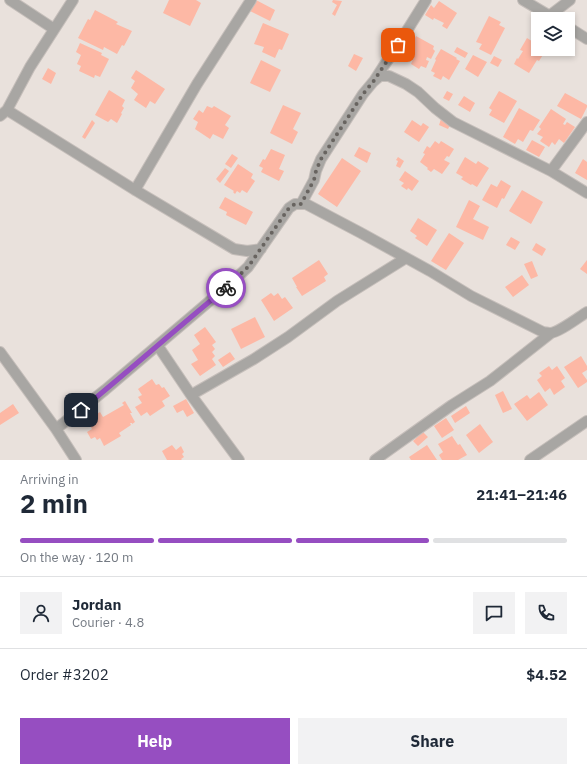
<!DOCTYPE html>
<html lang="en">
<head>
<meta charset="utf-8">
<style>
  body { margin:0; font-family:"IBM Plex Sans",sans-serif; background:#f2f2f3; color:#1f2937; height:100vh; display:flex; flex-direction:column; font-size:15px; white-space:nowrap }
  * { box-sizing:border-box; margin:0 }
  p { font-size:13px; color:#747a83 }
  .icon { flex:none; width:22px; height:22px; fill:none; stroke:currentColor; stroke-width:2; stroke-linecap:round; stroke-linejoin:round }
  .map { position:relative; height:460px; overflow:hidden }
  .sheet { display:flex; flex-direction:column; background:#fff; flex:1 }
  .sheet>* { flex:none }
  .controls { position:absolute; left:531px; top:12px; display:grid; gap:8px }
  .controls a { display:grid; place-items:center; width:44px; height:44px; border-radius:0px; background:#fff; box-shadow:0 2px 6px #0003; font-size:20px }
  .pin { position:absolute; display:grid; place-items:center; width:34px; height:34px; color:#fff; margin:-17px; border-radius:8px; box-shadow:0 2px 6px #0006 }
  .courier { position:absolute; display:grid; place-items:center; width:40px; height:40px; margin:-20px; border:3px solid #964ec1; border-radius:50%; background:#fff; color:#222; box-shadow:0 1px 5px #0007 }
  .summary em { font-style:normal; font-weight:800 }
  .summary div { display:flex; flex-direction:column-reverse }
  .summary { display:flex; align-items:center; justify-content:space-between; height:68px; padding:0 20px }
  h1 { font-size:26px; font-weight:800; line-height:30px }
  .bar { display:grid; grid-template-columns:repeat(4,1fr); gap:6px 4px; align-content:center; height:48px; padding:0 20px }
  .bar i { height:5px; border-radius:3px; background:#e0e1e3 }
  .bar .active { background:#964ec1 }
  .bar p { grid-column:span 4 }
  .line { display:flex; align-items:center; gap:10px; padding:0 20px; border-top:1px solid #e0e1e3 }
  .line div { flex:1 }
  .round { display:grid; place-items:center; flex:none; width:42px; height:42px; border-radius:0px; background:#f2f2f3 }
  .cta { display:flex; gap:8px; margin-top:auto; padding:8px 20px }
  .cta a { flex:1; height:46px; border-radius:0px; background:#964ec1; color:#fff; font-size:16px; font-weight:800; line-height:46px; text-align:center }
  .cta a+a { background:#f2f2f3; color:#1f2937 }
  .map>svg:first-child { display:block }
</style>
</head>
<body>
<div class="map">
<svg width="587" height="460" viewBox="0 0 587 460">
  <rect width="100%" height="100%" fill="#e9e1dc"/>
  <path fill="#fdb8a5" d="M 169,0 L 196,0 L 201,3 L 190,26 L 163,13 Z
    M 256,0 L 275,10 L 270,21 L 250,11 Z
    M 333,0 L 342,1 L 335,16 L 332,14 L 337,5 L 332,2 Z
    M 439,1 L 457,13 L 447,29 L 442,26 L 444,23 L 434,18 L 433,20 L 425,15 L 431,5 L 434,8 Z
    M 95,10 L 118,22 L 116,24 L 132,31 L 124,46 L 122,45 L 117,54 L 104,47 L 103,50 L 78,38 L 88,19 L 90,20 Z
    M 489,16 L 501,22 L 499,25 L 505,28 L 491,55 L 479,49 L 482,44 L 476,42 Z
    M 263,23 L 289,34 L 282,50 L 279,49 L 275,58 L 262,52 L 264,47 L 254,44 Z
    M 416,36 L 434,46 L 433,49 L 435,51 L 431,59 L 427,57 L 426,60 L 429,61 L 426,68 L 421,66 L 419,69 L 411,64 L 414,57 L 407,53 Z
    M 527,38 L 538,45 L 538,49 L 546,50 L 539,61 L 537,60 L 529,73 L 514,64 L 517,58 L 518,59 L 523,51 L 520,50 Z
    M 80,43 L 102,53 L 101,55 L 109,59 L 100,77 L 95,75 L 94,78 L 79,71 L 81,66 L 77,64 L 81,55 L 76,52 Z
    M 457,47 L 468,53 L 465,58 L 454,52 Z
    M 441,49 L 457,58 L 456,59 L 460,61 L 449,80 L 443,76 L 441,80 L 433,76 L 435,73 L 431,71 L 436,60 L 435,59 Z
    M 354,54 L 363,58 L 356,71 L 348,66 Z
    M 473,55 L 487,62 L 478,77 L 465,69 Z
    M 494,56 L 502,60 L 498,67 L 490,63 Z
    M 261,60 L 281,70 L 270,92 L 250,83 Z
    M 48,68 L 56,73 L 51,84 L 42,79 Z
    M 136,70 L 165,89 L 155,104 L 150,101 L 146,108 L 134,100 L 138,94 L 131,88 L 135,81 L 131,78 Z
    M 109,90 L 125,100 L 122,106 L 124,108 L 121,113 L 122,114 L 117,123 L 111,119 L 108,122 L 95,115 Z
    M 447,91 L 453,94 L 449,101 L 443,98 Z
    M 499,91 L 517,101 L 504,123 L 489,115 L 492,110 L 489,108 Z
    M 565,93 L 587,105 L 587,107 L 581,119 L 557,106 Z
    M 464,96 L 475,103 L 470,112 L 458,105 Z
    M 283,105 L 301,113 L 293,129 L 298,132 L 292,144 L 270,133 Z
    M 207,106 L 212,108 L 214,106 L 231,116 L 225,125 L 229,128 L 223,139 L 213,134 L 210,139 L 195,129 L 198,122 L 193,119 L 199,110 L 203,113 Z
    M 519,108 L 540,120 L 533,131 L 530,130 L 523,142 L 518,139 L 515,144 L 503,137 Z
    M 551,109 L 566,119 L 563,124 L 565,125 L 567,122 L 575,127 L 564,143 L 559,139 L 555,145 L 552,142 L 549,147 L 540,141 L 543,137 L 537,134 L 541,129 L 539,127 Z
    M 441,119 L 451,123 L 448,129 L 439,125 Z
    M 92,120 L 95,123 L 85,139 L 82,137 Z
    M 412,120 L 421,126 L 423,123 L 429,127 L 419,142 L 404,132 Z
    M 532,140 L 545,147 L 539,157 L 526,150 Z
    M 435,141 L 439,144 L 441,141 L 454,149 L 449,157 L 447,156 L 444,160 L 450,163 L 442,174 L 434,169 L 431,172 L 427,169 L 428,168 L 420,162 L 425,154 L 423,153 L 427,146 L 430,148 Z
    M 359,147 L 371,153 L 367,163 L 354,156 Z
    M 271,149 L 285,155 L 279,169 L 284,171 L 279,181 L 261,172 L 263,168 L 259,166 L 263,159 L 265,160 Z
    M 232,154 L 238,158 L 231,168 L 225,164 Z
    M 398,157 L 404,161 L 400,168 L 396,166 L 398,161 L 396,160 Z
    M 465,157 L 476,164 L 478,161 L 489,168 L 477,187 L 472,184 L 471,185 L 461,179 L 463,177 L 456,173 Z
    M 342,158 L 361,171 L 337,207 L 318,194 Z
    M 583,159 L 587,162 L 587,180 L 575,173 Z
    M 238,164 L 253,174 L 251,178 L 255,181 L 247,193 L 242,190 L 240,193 L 237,191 L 235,194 L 233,192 L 234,191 L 224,185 Z
    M 225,168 L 229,171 L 220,183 L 216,179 Z
    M 405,171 L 419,181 L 412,191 L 408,188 L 407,190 L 401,186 L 404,183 L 399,180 Z
    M 501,180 L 511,186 L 504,199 L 502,198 L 497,208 L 482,200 L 491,184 L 497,187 Z
    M 522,190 L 543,202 L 531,224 L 509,211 Z
    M 225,197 L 253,212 L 246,225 L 226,215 L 227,212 L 219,208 Z
    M 469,200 L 480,206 L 473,219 L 489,227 L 483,240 L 456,227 Z
    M 418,218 L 437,230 L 427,246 L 415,238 L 417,236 L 410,231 Z
    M 449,233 L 464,243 L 446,270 L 431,261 Z
    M 511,237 L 520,242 L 515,250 L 506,245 Z
    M 536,243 L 546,249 L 542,256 L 532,250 Z
    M 319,260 L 328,274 L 324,277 L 326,281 L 302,296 L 296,287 L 297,287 L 292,278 Z
    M 587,260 L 587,274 L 580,269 Z
    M 532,261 L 538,276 L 531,279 L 524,264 Z
    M 522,275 L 529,285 L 513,297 L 505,287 Z
    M 271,293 L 274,296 L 278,293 L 282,299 L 285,297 L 293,308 L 274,321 L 261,300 Z
    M 255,317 L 265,337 L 241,349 L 231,329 Z
    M 205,327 L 216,342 L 212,345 L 215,349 L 212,352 L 215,356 L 212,359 L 216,365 L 200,376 L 191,364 L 198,360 L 192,350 L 200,344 L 194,335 Z
    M 230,352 L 235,359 L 223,367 L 218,360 Z
    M 581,356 L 587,366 L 587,370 L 582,373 L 587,380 L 587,382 L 578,388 L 564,367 Z
    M 549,366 L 552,370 L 557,366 L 565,378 L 561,381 L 565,387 L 554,395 L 550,388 L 545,392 L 537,380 L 542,376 L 539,373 Z
    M 152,379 L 156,385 L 159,384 L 162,388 L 164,387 L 170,396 L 162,401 L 165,406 L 150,416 L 147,412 L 141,416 L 135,407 L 142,403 L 138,397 L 142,395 L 138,389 Z
    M 503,391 L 512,409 L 503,413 L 495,395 Z
    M 539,392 L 548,405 L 527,421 L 514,404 L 527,395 L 530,399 Z
    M 186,399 L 194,413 L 187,417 L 183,410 L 177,413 L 173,406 Z
    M 125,401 L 132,413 L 130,413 L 135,422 L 132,424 L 132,423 L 130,423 L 131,425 L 119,433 L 121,436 L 104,446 L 100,438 L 97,440 L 95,437 L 91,439 L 87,432 L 92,429 L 87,420 L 100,412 L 103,417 L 124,405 L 122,403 Z
    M 13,404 L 19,413 L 0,425 L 0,413 Z
    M 466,406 L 470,413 L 455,423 L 451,416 Z
    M 446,418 L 454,430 L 442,438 L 434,426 Z
    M 480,424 L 493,442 L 479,453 L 466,435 Z
    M 423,432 L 428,437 L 418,446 L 413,441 Z
    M 452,436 L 458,445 L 460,444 L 467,455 L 458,460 L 442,460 L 439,455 L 443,452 L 438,444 Z
    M 172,445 L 176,450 L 181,446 L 184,452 L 182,454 L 184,457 L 181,459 L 182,460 L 167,460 L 162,451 Z
    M 427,445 L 437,460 L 411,460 L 409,457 Z"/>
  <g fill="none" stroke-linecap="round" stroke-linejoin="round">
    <defs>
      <path id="minor" d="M 10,0 L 54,29
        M 523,0 L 555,19
        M 549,16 L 570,0
        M 568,27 L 587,39
        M 374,81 L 383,67 L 398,45 L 426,0
        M 7,110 L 135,190 L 234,249 L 247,251 L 261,249
        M 0,116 L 7,110 L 30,67 L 73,0
        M 551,171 L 587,122
        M 135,190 L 197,84 L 251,0
        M 301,204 L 314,180 L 316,171 L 321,159 L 363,94 L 373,82 L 380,76 L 389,76 L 406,84 L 418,92 L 435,108 L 453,122 L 551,171 L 587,193
        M 158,346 L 191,395 L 239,460
        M 0,352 L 56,429 L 76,460
        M 191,395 L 254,359 L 288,337 L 337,301 L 406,258
        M 56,429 L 105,390 L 232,282 L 248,267 L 289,208 L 295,204 L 306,204 L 361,233 L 430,271 L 471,296 L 543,332 C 545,332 547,333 550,333 C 558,333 579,317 587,312
        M 375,460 L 452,405 L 490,381 L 551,333
        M 530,460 L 587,421"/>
    </defs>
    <use href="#minor" stroke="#c5beba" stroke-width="12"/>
    <use href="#minor" stroke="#a8a6a3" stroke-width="10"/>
  </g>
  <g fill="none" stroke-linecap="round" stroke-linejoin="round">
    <path stroke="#686460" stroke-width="4" stroke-dasharray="0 7.2" d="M 226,288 L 248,267 L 289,208 L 295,204 L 301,204 L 314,180 L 316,171 L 321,159 L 363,94 L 373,82 L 383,67 L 398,45"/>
    <path stroke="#964ec1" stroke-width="5" d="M 81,410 C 130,370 177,328 226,288"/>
  </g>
</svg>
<div class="controls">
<a><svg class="icon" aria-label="layers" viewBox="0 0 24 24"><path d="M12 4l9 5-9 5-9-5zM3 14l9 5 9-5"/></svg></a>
</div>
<div class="pin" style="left:398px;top:45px;background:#ea580c"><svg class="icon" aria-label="bag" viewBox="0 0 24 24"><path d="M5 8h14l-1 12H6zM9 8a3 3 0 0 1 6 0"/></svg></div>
<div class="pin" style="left:81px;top:410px;background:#1f2937"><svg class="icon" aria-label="home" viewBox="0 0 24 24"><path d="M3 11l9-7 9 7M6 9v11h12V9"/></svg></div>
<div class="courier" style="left:226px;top:288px"><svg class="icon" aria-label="bike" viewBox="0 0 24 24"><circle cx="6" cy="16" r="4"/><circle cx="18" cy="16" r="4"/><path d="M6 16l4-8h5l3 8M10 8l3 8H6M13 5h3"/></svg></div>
</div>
<section class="sheet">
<div class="summary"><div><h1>2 min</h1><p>Arriving in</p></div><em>21:41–21:46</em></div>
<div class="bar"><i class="active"></i><i class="active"></i><i class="active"></i><i></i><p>On the way · 120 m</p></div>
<div class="line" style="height:72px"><a class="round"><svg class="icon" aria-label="person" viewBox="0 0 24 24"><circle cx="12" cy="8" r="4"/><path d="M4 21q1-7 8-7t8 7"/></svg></a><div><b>Jordan</b><p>Courier · 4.8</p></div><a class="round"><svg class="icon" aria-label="chat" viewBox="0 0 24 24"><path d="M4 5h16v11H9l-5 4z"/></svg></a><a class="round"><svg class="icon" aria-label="phone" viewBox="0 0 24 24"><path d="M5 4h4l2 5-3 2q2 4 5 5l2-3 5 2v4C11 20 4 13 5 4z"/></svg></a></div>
<div class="line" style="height:52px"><div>Order #3202</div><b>$4.52</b></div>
<div class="cta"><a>Help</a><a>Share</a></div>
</section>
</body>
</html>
